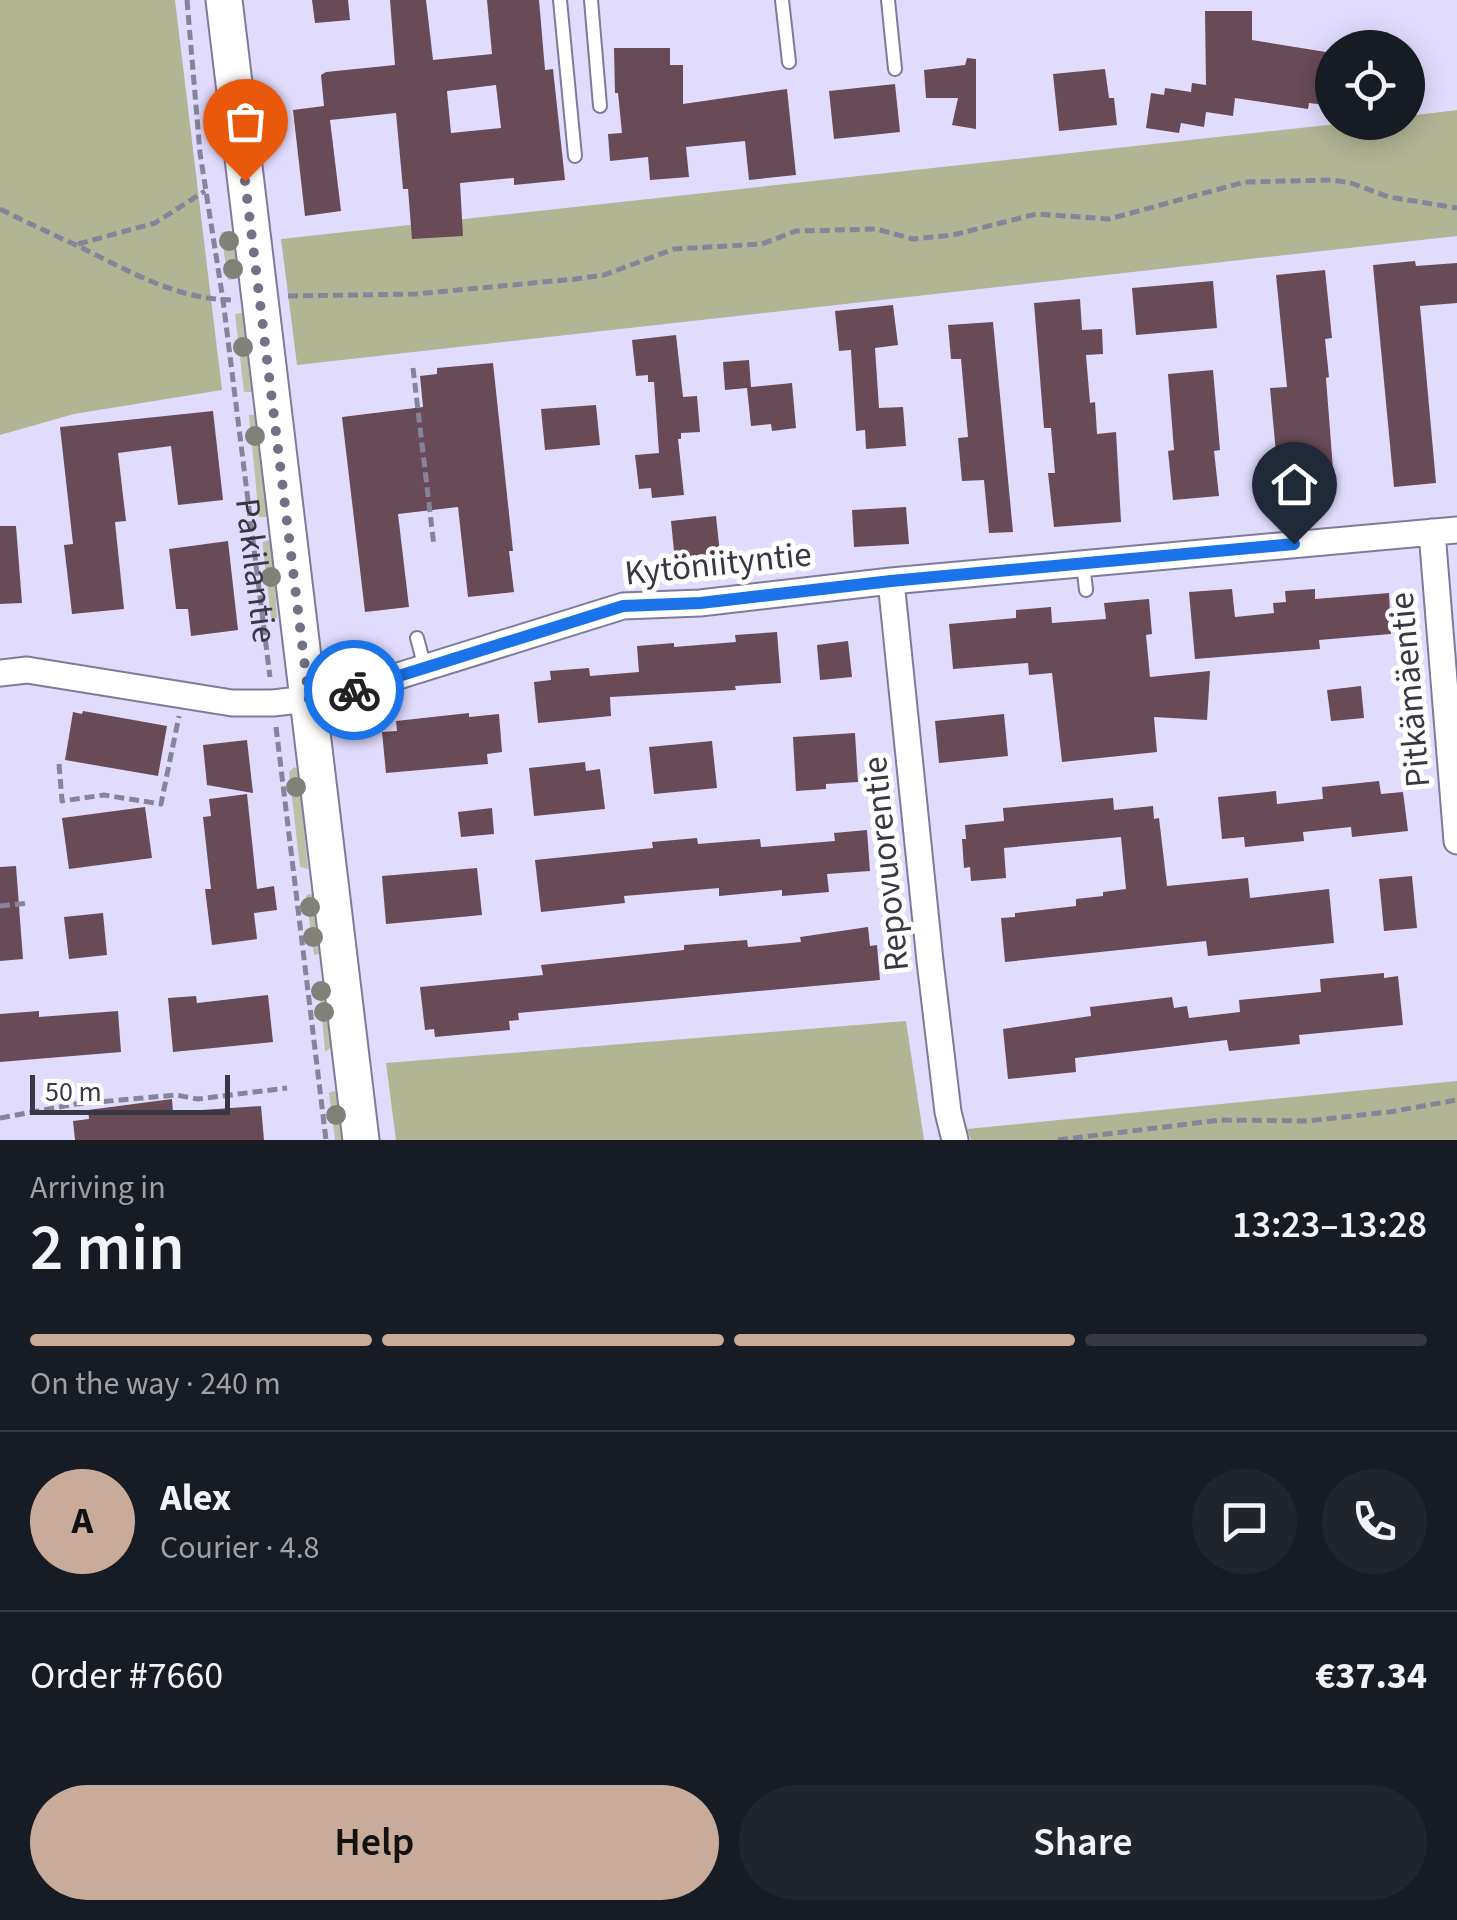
<!DOCTYPE html>
<html lang="en">
<head>
<meta charset="utf-8">
<style>
  body { margin:0; font-family:"Source Sans 3",sans-serif; background:#20242c; color:#f1f3f6; height:100vh; display:flex; flex-direction:column; font-size:38px; white-space:nowrap }
  * { box-sizing:border-box; margin:0 }
  p { font-size:32px; color:#9ea1a6 }
  .icon { flex:none; width:55px; height:55px; fill:none; stroke:currentColor; stroke-width:2; stroke-linecap:round; stroke-linejoin:round }
  .map { position:relative; height:1140px; overflow:hidden }
  .details { display:flex; flex-direction:column; background:#171b24; flex:1 }
  .details>* { flex:none }
  .fabs { position:absolute; left:1315px; top:30px; display:grid; gap:20px }
  .fabs a { display:grid; place-items:center; width:110px; height:110px; border-radius:50%; background:#171b24; box-shadow:0 5px 25px #0003; font-size:50px }
  .scale { position:absolute; left:30px; bottom:25px; width:200px; box-sizing:border-box; padding-left:10px; border:5px solid #383744; border-top:0; font-size:28px; line-height:35px; white-space:nowrap; color:#383744; -webkit-text-stroke:8px #fff; paint-order:stroke }
  .pin { position:absolute; display:grid; place-items:center; width:85px; height:85px; color:#fff; margin:-102px -42px; border-radius:50% 50% 50% 0; rotate:-45deg; box-shadow:0 0 10px #0007 }
  .pin .icon { rotate:45deg }
  .courier { position:absolute; display:grid; place-items:center; width:100px; height:100px; margin:-50px; border:8px solid #1a73e8; border-radius:50%; background:#fff; color:#222; box-shadow:0 2px 12px #0007 }
  .head em { font-style:normal; font-weight:600 }
  .head div { display:flex; flex-direction:column-reverse }
  .head { display:flex; align-items:center; justify-content:space-between; height:170px; padding:0 30px }
  h1 { font-size:65px; font-weight:600; line-height:75px }
  .bar { display:grid; grid-template-columns:repeat(4,1fr); gap:15px 10px; align-content:center; height:120px; padding:0 30px }
  .bar i { height:12px; border-radius:8px; background:#363941 }
  .bar .selected { background:#c8ab98 }
  .bar p { grid-column:span 4 }
  .line { display:flex; align-items:center; gap:25px; padding:0 30px; border-top:2px solid #363941 }
  .line div { flex:1 }
  .round { display:grid; place-items:center; flex:none; width:105px; height:105px; border-radius:52px; background:#20242c }
  .primary-button { display:flex; gap:20px; margin-top:auto; padding:20px 30px }
  .primary-button a { flex:1; height:115px; border-radius:60px; background:#c8ab98; color:#111; font-size:40px; font-weight:600; line-height:115px; text-align:center }
  .primary-button a+a { background:#20242c; color:#f1f3f6 }
  .map>svg:first-child { display:block }
</style>
</head>
<body>
<div class="map">
<svg width="1457" height="1140" viewBox="0 0 1457 1140">
  <rect width="100%" height="100%" fill="#e1dcfe"/>
  <path fill="#bdc0a7" d="M 233,231 L 241,278 L 228,280 L 221,232 Z
    M 246,312 L 254,392 L 244,392 L 235,314 Z
    M 249,415 L 256,415 L 258,420 L 269,517 L 259,517 Z
    M 270,540 L 273,544 L 277,618 L 271,618 L 263,548 L 263,542 Z
    M 294,767 L 298,769 L 308,869 L 300,867 L 289,772 Z
    M 309,894 L 314,894 L 319,954 L 314,955 L 306,896 Z
    M 319,982 L 326,984 L 333,1046 L 325,1052 Z
    M 333,1091 L 338,1093 L 344,1140 L 335,1140 L 329,1093 Z"/>
  <path fill="#b2b594" d="M 0,0 L 175,0 L 222,390 L 74,414 L 0,435 Z
    M 1457,110 L 1457,236 L 297,365 L 281,239 L 1346,123 L 1408,122 L 1408,116 Z
    M 906,1021 L 924,1140 L 396,1140 L 386,1063 Z
    M 1457,1081 L 1457,1140 L 971,1140 L 967,1129 Z"/>
  <path fill="#694a57" fill-rule="evenodd" d="M 312,0 L 348,0 L 350,20 L 315,23 Z
    M 390,0 L 426,0 L 433,60 L 492,54 L 487,0 L 539,0 L 545,70 L 553,69 L 565,180 L 514,185 L 514,178 L 460,183 L 463,236 L 412,239 L 408,189 L 403,189 L 396,113 L 330,120 L 341,211 L 305,216 L 293,110 L 324,106 L 321,75 L 326,72 L 395,65 ZM 496,85 L 501,128 L 451,133 L 447,91 Z
    M 1205,11 L 1252,11 L 1252,40 L 1332,53 L 1332,106 L 1309,103 L 1308,109 L 1235,98 L 1233,116 L 1206,112 L 1204,127 L 1181,123 L 1179,133 L 1146,128 L 1151,93 L 1164,95 L 1165,88 L 1191,92 L 1192,83 L 1206,85 Z
    M 614,48 L 670,48 L 670,65 L 683,65 L 683,104 L 787,89 L 796,175 L 749,180 L 745,141 L 686,147 L 689,177 L 650,180 L 648,157 L 610,161 L 608,134 L 622,133 L 618,93 L 615,93 Z
    M 967,58 L 976,59 L 976,129 L 952,125 L 958,98 L 926,98 L 924,70 L 965,65 Z
    M 1105,69 L 1109,98 L 1114,98 L 1117,125 L 1059,131 L 1053,74 Z
    M 895,84 L 900,132 L 834,139 L 829,91 Z
    M 1415,261 L 1416,266 L 1457,263 L 1457,303 L 1420,306 L 1436,483 L 1394,487 L 1373,265 Z
    M 1325,270 L 1332,338 L 1325,339 L 1329,377 L 1326,378 L 1335,496 L 1289,500 L 1288,485 L 1279,486 L 1270,388 L 1287,387 L 1276,275 Z
    M 1213,281 L 1217,328 L 1136,335 L 1132,288 Z
    M 1080,299 L 1082,330 L 1102,329 L 1103,354 L 1086,355 L 1090,403 L 1095,402 L 1097,434 L 1116,432 L 1121,522 L 1054,527 L 1048,473 L 1055,473 L 1051,428 L 1044,428 L 1034,303 Z
    M 893,305 L 898,345 L 875,348 L 879,408 L 903,407 L 906,446 L 866,449 L 865,430 L 856,431 L 851,350 L 839,351 L 835,311 Z
    M 993,322 L 1013,532 L 989,533 L 984,480 L 962,481 L 958,438 L 968,437 L 961,359 L 951,359 L 948,325 Z
    M 676,335 L 683,397 L 697,396 L 700,432 L 681,433 L 681,439 L 678,439 L 684,495 L 652,498 L 651,488 L 639,489 L 635,455 L 659,453 L 654,382 L 648,382 L 648,375 L 636,376 L 632,340 Z
    M 749,360 L 751,387 L 792,383 L 796,428 L 772,431 L 771,424 L 751,426 L 747,388 L 725,390 L 723,362 Z
    M 493,363 L 513,551 L 509,551 L 514,592 L 468,597 L 458,507 L 398,514 L 409,607 L 365,612 L 342,417 L 423,407 L 420,376 L 437,374 L 437,368 Z
    M 1213,370 L 1220,450 L 1214,451 L 1219,496 L 1173,500 L 1168,451 L 1174,450 L 1168,374 Z
    M 596,405 L 600,445 L 545,450 L 541,409 Z
    M 213,411 L 223,500 L 178,505 L 171,446 L 118,453 L 126,521 L 115,522 L 124,609 L 72,614 L 64,545 L 73,544 L 60,427 Z
    M 906,507 L 909,544 L 854,547 L 852,510 Z
    M 716,516 L 720,554 L 709,556 L 710,566 L 688,568 L 687,560 L 675,561 L 671,521 Z
    M 0,526 L 16,526 L 22,603 L 0,604 Z
    M 228,541 L 238,630 L 191,636 L 188,609 L 176,609 L 169,549 Z
    M 1232,589 L 1235,617 L 1274,613 L 1273,603 L 1286,602 L 1285,591 L 1315,589 L 1315,599 L 1389,593 L 1391,634 L 1319,640 L 1320,649 L 1195,659 L 1189,592 Z
    M 1149,599 L 1152,634 L 1146,635 L 1150,677 L 1210,671 L 1207,720 L 1154,717 L 1157,752 L 1062,762 L 1052,673 L 1029,675 L 1028,663 L 953,669 L 949,624 L 1016,618 L 1016,610 L 1051,607 L 1052,623 L 1106,619 L 1104,603 Z
    M 777,632 L 781,683 L 735,686 L 736,690 L 610,697 L 611,716 L 538,723 L 534,682 L 551,680 L 550,671 L 589,668 L 590,676 L 639,672 L 637,646 L 674,643 L 674,647 L 736,642 L 735,635 Z
    M 848,641 L 852,677 L 820,680 L 817,645 Z
    M 1361,686 L 1364,718 L 1331,721 L 1327,690 Z
    M 83,711 L 167,726 L 158,776 L 65,760 L 73,712 L 82,714 Z
    M 469,713 L 469,717 L 499,714 L 502,752 L 487,754 L 488,764 L 386,773 L 382,732 L 397,731 L 396,721 Z
    M 1004,714 L 1008,756 L 939,763 L 935,721 Z
    M 855,733 L 858,782 L 826,784 L 826,789 L 796,791 L 793,737 Z
    M 247,740 L 253,793 L 207,785 L 203,745 Z
    M 712,741 L 717,788 L 654,794 L 649,747 Z
    M 585,762 L 586,771 L 600,769 L 605,809 L 534,816 L 529,768 Z
    M 1379,781 L 1381,794 L 1403,792 L 1408,831 L 1352,837 L 1351,827 L 1303,832 L 1304,841 L 1245,847 L 1244,837 L 1222,839 L 1218,797 L 1276,791 L 1277,804 L 1323,799 L 1322,787 Z
    M 247,794 L 257,889 L 274,886 L 277,910 L 254,913 L 257,939 L 212,945 L 205,889 L 211,889 L 203,817 L 211,816 L 209,799 Z
    M 1113,798 L 1114,810 L 1153,806 L 1154,819 L 1159,818 L 1167,886 L 1248,878 L 1250,898 L 1329,889 L 1334,943 L 1208,956 L 1206,941 L 1005,962 L 1001,918 L 1015,917 L 1015,913 L 1076,906 L 1076,899 L 1103,896 L 1103,892 L 1126,889 L 1121,837 L 1004,848 L 1006,878 L 971,881 L 970,867 L 964,868 L 962,839 L 966,839 L 965,825 L 1004,821 L 1003,808 Z
    M 145,807 L 152,858 L 69,869 L 62,818 Z
    M 492,808 L 494,834 L 461,837 L 458,812 Z
    M 867,830 L 870,871 L 827,874 L 829,892 L 782,896 L 782,890 L 719,896 L 719,888 L 624,896 L 625,903 L 541,912 L 535,860 L 653,848 L 652,842 L 697,838 L 698,844 L 760,839 L 761,847 L 835,841 L 834,833 Z
    M 16,866 L 23,959 L 0,961 L 0,867 Z
    M 477,868 L 482,915 L 386,924 L 382,876 Z
    M 1412,876 L 1417,928 L 1384,931 L 1379,879 Z
    M 103,913 L 107,955 L 69,959 L 64,917 Z
    M 868,927 L 870,946 L 877,945 L 880,980 L 518,1013 L 519,1020 L 509,1021 L 510,1030 L 435,1037 L 434,1029 L 425,1030 L 420,987 L 543,975 L 541,965 L 684,950 L 684,945 L 747,940 L 748,947 L 801,942 L 800,937 Z
    M 1384,973 L 1384,978 L 1398,976 L 1403,1025 L 1299,1035 L 1300,1044 L 1229,1051 L 1227,1040 L 1075,1058 L 1076,1072 L 1008,1079 L 1003,1029 L 1091,1016 L 1090,1007 L 1172,997 L 1174,1008 L 1187,1006 L 1189,1018 L 1240,1012 L 1239,1000 L 1321,992 L 1320,979 Z
    M 268,995 L 273,1042 L 173,1052 L 168,998 L 196,996 L 197,1003 Z
    M 39,1011 L 39,1017 L 118,1011 L 121,1052 L 0,1062 L 0,1014 Z
    M 172,1099 L 173,1112 L 261,1106 L 264,1140 L 75,1140 L 73,1121 L 89,1119 L 88,1110 Z"/>
  <g fill="none" stroke-linecap="round" stroke-linejoin="round">
    <defs>
      <path id="service" d="M 560,0 L 575,156
        M 591,0 L 600,106
        M 782,0 L 789,62
        M 888,0 L 895,69
        M 1083,563 L 1086,590
        M 417,638 L 425,668"/>
      <path id="minor" d="M 1432,532 L 1457,841
        M 891,581 L 930,961 L 948,1112 L 955,1140
        M 0,673 L 27,670 L 232,703 L 273,703 L 334,696 L 623,606 L 700,603 L 891,581 L 1457,530"/>
      <path id="secondary" d="M 224,0 L 361,1140"/>
    </defs>
    <use href="#service" stroke="#7e7a99" stroke-width="16"/>
    <use href="#minor" stroke="#7e7a99" stroke-width="29"/>
    <use href="#secondary" stroke="#7e7a99" stroke-width="39"/>
    <g stroke="#86849a" stroke-width="5" stroke-dasharray="10 5" stroke-linecap="butt">
      <path id="s1" d="M 187,0 L 200,153 L 223,300 L 270,677"/>
      <path d="M 0,209 C 26,222 52,234 78,246 C 127,270 177,300 233,300"/>
      <path d="M 78,244 L 155,223 L 205,191"/>
      <path d="M 288,296 L 416,294 L 575,279 L 604,275 L 674,249 L 762,244 L 796,231 L 876,229 L 913,239 L 953,235 L 1036,214 L 1109,219 L 1245,182 L 1332,180 L 1351,183 L 1389,197 L 1457,208"/>
      <path d="M 413,368 L 434,546"/>
      <path d="M 276,727 L 326,1140"/>
      <path d="M 59,764 L 62,801 L 104,795 L 161,804 L 179,716"/>
      <path d="M 0,906 L 29,903"/>
      <path d="M 0,1118 L 76,1104 L 176,1095 L 198,1099 L 287,1088"/>
      <path d="M 1058,1140 L 1221,1120 L 1307,1121 L 1389,1112 L 1457,1100"/>
    </g>
    <use href="#service" stroke="#fff" stroke-width="12"/>
    <use href="#minor" stroke="#fff" stroke-width="25"/>
    <use href="#secondary" stroke="#fff" stroke-width="35"/>
  </g>
  <g fill="#828179">
    <circle cx="229" cy="241" r="10"/>
    <circle cx="233" cy="269" r="10"/>
    <circle cx="243" cy="347" r="10"/>
    <circle cx="255" cy="436" r="10"/>
    <circle cx="271" cy="577" r="10"/>
    <circle cx="296" cy="787" r="10"/>
    <circle cx="310" cy="907" r="10"/>
    <circle cx="313" cy="937" r="10"/>
    <circle cx="321" cy="991" r="10"/>
    <circle cx="324" cy="1012" r="10"/>
    <circle cx="336" cy="1115" r="10"/>
  </g>
  <g fill="none" stroke-linecap="round" stroke-linejoin="round">
    <path stroke="#737185" stroke-width="10" stroke-dasharray="0 18" d="M 245,181 L 309,700 L 354,690"/>
    <path stroke="#1a73e8" stroke-width="12" d="M 354,690 L 623,606 L 700,603 L 891,581 L 1294,544"/>
  </g>
  <g text-anchor="middle" stroke-width="10" stroke-linejoin="round" paint-order="stroke">
    <g font-size="35" fill="#383744" stroke="#fff">
      <text transform="translate(718 563) rotate(-6)" y="12">Kytöniityntie</text>
      <text dy="12" stroke="none"><textPath href="#s1" startOffset="575">Pakilantie</textPath></text>
      <text transform="translate(1409 690) rotate(-95)" y="12">Pitkämäentie</text>
      <text transform="translate(885 864) rotate(-96)" y="12">Repovuorentie</text>
    </g>
  </g>
</svg>
<div class="fabs">
<a><svg class="icon" aria-label="locate" viewBox="0 0 24 24"><circle cx="12" cy="12" r="6"/><path d="M12 2v4M12 18v4M2 12h4M18 12h4"/></svg></a>
</div>
<div class="scale">50 m</div>
<div class="pin" style="left:245px;top:181px;background:#ea580c"><svg class="icon" aria-label="bag" viewBox="0 0 24 24"><path d="M5 8h14l-1 12H6zM9 8a3 3 0 0 1 6 0"/></svg></div>
<div class="pin" style="left:1294px;top:544px;background:#1f2937"><svg class="icon" aria-label="home" viewBox="0 0 24 24"><path d="M3 11l9-7 9 7M6 9v11h12V9"/></svg></div>
<div class="courier" style="left:354px;top:690px"><svg class="icon" aria-label="bike" viewBox="0 0 24 24"><circle cx="6" cy="16" r="4"/><circle cx="18" cy="16" r="4"/><path d="M6 16l4-8h5l3 8M10 8l3 8H6M13 5h3"/></svg></div>
</div>
<section class="details">
<div class="head"><div><h1>2 min</h1><p>Arriving in</p></div><em>13:23–13:28</em></div>
<div class="bar"><i class="selected"></i><i class="selected"></i><i class="selected"></i><i></i><p>On the way · 240 m</p></div>
<div class="line" style="height:180px"><b class="round" style="background:#c8ab98;color:#111">A</b><div><b>Alex</b><p>Courier · 4.8</p></div><a class="round"><svg class="icon" aria-label="chat" viewBox="0 0 24 24"><path d="M4 5h16v11H9l-5 4z"/></svg></a><a class="round"><svg class="icon" aria-label="phone" viewBox="0 0 24 24"><path d="M5 4h4l2 5-3 2q2 4 5 5l2-3 5 2v4C11 20 4 13 5 4z"/></svg></a></div>
<div class="line" style="height:130px"><div>Order #7660</div><b>€37.34</b></div>
<div class="primary-button"><a>Help</a><a>Share</a></div>
</section>
</body>
</html>
